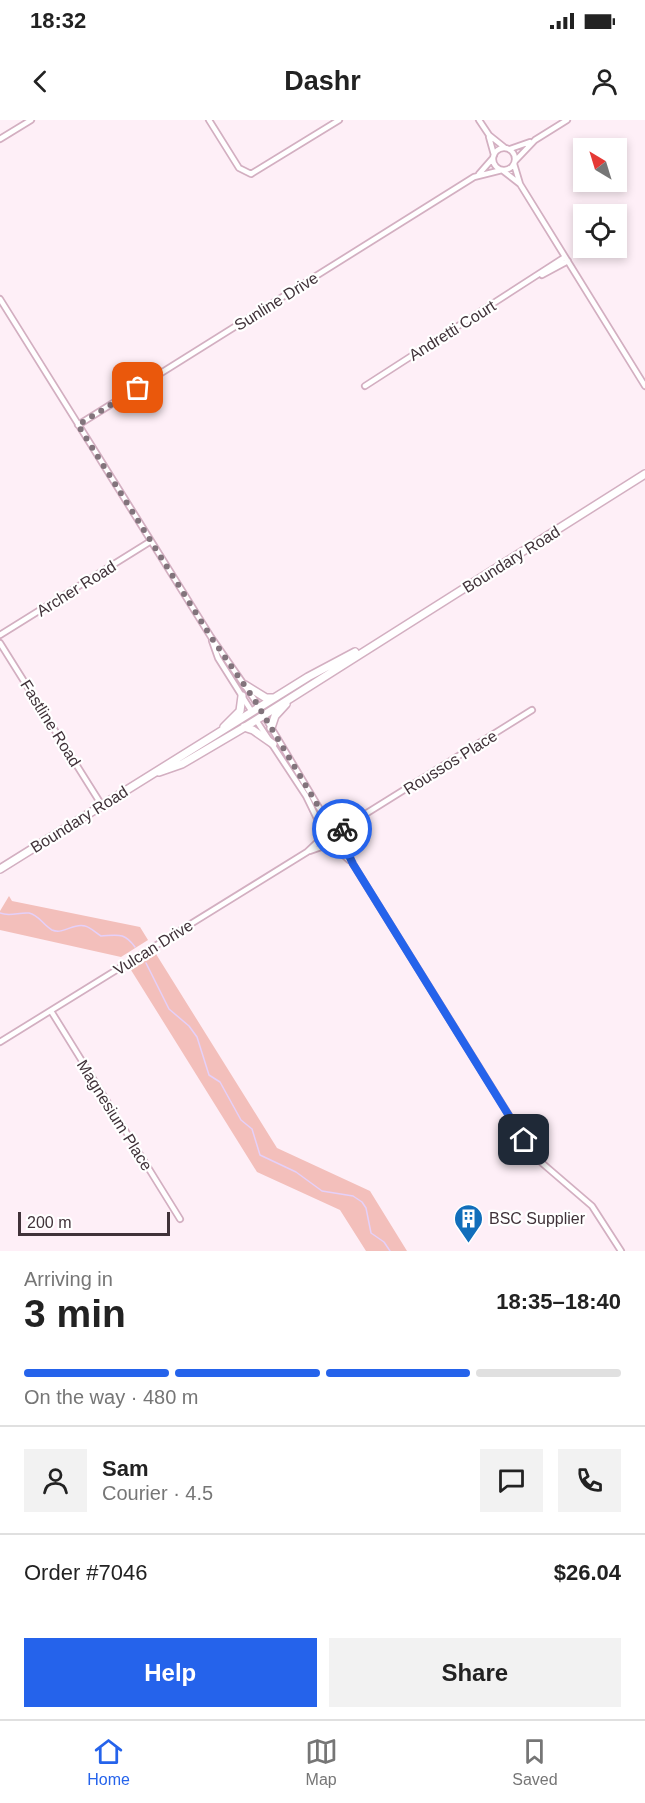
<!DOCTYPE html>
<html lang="en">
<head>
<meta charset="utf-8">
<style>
  body { margin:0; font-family:Arial,sans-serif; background:#f2f2f2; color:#222; height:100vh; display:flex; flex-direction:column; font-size:22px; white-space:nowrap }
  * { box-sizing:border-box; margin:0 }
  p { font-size:20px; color:#767676 }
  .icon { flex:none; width:33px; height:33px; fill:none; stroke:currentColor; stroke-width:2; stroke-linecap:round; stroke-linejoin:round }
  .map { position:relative; height:1131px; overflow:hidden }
  .sheet { display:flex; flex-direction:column; background:#fff; flex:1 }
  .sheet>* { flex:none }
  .needle { width:39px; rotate:322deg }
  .fabs { position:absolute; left:573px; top:18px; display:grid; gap:12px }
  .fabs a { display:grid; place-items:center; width:54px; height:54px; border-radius:0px; background:#fff; box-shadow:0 3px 9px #0003; font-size:30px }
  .scale { position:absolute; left:18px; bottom:15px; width:152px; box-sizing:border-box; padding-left:6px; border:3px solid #403239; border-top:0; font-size:16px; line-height:21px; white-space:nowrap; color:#403239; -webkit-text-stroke:4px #fff; paint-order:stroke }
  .pin { position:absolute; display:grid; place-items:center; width:51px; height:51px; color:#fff; margin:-26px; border-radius:12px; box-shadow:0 3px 9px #0006 }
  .courier { position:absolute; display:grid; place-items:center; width:60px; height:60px; margin:-30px; border:4px solid #2563eb; border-radius:50%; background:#fff; color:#222; box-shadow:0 2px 8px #0007 }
  .head em { font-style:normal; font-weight:600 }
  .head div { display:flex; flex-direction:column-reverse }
  .head { display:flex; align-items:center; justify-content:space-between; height:102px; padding:0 24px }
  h1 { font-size:39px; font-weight:600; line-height:45px }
  .bar { display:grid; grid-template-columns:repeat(4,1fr); gap:9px 6px; align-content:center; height:72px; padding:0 24px }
  .bar i { height:8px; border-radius:4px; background:#e0e0e0 }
  .bar .on { background:#2563eb }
  .bar p { grid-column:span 4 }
  .line { display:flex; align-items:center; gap:15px; padding:0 24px; border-top:2px solid #e0e0e0 }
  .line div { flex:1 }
  .round { display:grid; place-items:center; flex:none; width:63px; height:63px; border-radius:0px; background:#f2f2f2 }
  .action { display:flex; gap:12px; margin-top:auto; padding:12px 24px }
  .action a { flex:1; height:69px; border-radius:0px; background:#2563eb; color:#fff; font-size:24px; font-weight:600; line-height:69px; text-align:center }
  .action a+a { background:#f2f2f2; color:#222 }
  .status { display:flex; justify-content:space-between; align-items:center; height:42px; padding:0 30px; background:#fff; direction:ltr }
  .status svg { height:16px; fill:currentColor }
  header { display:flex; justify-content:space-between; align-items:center; height:78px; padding:0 24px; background:#fff; font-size:27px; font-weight:600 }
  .tabs { display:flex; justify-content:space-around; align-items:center; height:84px; border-top:2px solid #e0e0e0; background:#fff; font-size:16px; color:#767676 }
  .tabs a { display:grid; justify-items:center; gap:3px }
  .tabs .on { color:#2563eb }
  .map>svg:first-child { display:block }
</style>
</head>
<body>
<div class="status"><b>18:32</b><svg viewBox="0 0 49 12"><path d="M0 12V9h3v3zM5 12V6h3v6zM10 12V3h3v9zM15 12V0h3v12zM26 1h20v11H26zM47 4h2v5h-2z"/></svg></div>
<header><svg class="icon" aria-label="back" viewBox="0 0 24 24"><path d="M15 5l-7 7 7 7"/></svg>Dashr<svg class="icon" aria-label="person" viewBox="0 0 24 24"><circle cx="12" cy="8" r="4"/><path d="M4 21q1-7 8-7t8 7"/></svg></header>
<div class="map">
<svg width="645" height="1131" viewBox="0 0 645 1131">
  <rect width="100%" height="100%" fill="#feeff7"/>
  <path fill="#f3bfbb" d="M 9,776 L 12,781 L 140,807 L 148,820 L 121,837 L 0,810 L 0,791 Z
    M 156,834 L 277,1028 L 370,1071 L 407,1131 L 366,1131 L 340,1090 L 257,1052 L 131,850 Z"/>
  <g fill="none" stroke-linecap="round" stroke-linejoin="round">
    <path stroke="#e5d0f9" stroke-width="1.5" d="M 0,793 C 10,797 19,792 29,793 C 39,795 43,805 52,810 C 64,815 74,802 85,806 C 90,807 96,813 101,816 C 118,815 124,812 135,827
      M 146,843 L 169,889 L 189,906 L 197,917 L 209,955 L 220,962 L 241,1000 L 252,1009 L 260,1035 L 296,1052 L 322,1071 L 353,1076 L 362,1082 L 366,1088 L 371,1113 L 384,1122 L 390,1131"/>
    <defs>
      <path id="minor" d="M 209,0 L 239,48 L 251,54 L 339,0
        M 479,0 L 489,15 L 504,27
        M 489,17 L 494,35
        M 0,19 L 31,0
        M493 39a11 11 0 1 1 22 0a11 11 0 1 1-22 0Z
        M 510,29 L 530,22
        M 515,41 L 535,20 L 567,0
        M 514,44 L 520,64
        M 502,50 L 520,64 L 645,266
        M 479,54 L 493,38
        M 542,155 L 568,141
        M 0,179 L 211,517 L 254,579 L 324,696 L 335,705
        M 365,266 L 565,137
        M 78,305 L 474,57 L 502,50
        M 0,515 L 151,421
        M 212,521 L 218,538 L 252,592
        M 0,523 L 101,684
        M 256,600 L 306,676 L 324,713
        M324 715a10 10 0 1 1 20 0a10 10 0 1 1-20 0Z
        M 337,705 L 367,693 L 532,590
        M 344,714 L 358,700
        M 342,721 L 353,744 L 535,1037 L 592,1086 L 621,1131
        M 333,725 L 349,740
        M 310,731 L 330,724
        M 51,891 L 180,1099
        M 0,922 L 307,732 L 324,716"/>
      <path id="secondary" d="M 245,565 L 266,578 L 274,578
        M 224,607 L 240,591 L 242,576
        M 244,607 L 253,610 L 273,624
        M 271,608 L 275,596 L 286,584
        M 159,652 L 182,644 L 245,607 L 645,354
        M 0,749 L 308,557 L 355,532"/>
    </defs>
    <use href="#minor" stroke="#d3afc1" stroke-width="8"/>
    <use href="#secondary" stroke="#d3afc1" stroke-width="10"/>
    <use href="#minor" stroke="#fff" stroke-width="4.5"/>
    <use href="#secondary" stroke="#fff" stroke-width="7"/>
  </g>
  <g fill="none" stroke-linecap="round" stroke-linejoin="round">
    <path stroke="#82747c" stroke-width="6" stroke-dasharray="0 10.8" d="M 138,268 L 78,305 L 211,517 L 254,579 L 324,696 L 342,709"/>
    <path stroke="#2563eb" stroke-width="8" d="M 342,709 L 342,721 L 353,744 L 524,1020"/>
  </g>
  <defs>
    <symbol id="building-pin" viewBox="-11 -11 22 30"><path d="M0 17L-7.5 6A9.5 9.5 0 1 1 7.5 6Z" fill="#126ebb" stroke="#fff"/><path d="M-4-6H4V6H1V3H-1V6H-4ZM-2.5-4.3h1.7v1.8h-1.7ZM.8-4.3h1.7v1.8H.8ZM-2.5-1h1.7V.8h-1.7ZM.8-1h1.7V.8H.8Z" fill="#fff"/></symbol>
  </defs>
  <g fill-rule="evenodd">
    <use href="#building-pin" x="452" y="1082" width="33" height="45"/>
  </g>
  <g text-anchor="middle" stroke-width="4.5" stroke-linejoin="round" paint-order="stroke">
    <g font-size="16" fill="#403239" stroke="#fff">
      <text transform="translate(276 181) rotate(-32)" y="6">Sunline Drive</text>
      <text transform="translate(452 210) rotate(-32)" y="6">Andretti Court</text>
      <text transform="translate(511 439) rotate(-32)" y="6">Boundary Road</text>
      <text transform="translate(76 468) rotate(-32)" y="6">Archer Road</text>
      <text transform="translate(51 603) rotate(58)" y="6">Fastline Road</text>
      <text transform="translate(450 642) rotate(-32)" y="6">Roussos Place</text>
      <text transform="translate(79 699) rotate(-32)" y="6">Boundary Road</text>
      <text transform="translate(153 827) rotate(-32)" y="6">Vulcan Drive</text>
      <text transform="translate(115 995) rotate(58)" y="6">Magnesium Place</text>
    </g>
    <g font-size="16" fill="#403239" stroke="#fff" text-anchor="start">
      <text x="489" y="1104">BSC Supplier</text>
    </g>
  </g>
</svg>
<div class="fabs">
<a><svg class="needle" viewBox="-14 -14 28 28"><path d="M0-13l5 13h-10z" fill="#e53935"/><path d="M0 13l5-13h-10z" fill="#767676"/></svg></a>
<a><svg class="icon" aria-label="locate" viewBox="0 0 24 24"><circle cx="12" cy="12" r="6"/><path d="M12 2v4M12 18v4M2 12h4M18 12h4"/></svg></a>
</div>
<div class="scale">200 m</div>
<div class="pin" style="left:138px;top:268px;background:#ea580c"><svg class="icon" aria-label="bag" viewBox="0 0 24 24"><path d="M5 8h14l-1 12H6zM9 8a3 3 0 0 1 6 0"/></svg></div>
<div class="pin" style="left:524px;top:1020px;background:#1f2937"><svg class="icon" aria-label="home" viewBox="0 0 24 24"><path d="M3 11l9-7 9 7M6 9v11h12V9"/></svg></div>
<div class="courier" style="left:342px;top:709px"><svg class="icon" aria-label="bike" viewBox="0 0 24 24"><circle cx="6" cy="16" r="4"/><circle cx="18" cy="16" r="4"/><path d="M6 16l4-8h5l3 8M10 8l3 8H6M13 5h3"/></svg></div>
</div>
<section class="sheet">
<div class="head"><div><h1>3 min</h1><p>Arriving in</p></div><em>18:35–18:40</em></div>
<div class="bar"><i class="on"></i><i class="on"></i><i class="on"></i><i></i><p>On the way · 480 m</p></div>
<div class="line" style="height:108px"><a class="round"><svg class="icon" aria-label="person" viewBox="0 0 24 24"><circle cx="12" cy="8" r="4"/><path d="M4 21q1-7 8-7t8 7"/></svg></a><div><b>Sam</b><p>Courier · 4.5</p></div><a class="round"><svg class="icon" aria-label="chat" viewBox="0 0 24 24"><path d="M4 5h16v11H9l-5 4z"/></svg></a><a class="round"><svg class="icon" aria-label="phone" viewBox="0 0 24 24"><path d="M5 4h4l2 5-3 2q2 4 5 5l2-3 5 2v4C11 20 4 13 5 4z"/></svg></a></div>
<div class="line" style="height:78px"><div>Order #7046</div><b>$26.04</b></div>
<div class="action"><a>Help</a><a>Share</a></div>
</section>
<nav class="tabs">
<a class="on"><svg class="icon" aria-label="home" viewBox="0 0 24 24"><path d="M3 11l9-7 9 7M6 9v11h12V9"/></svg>Home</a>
<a><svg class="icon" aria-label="map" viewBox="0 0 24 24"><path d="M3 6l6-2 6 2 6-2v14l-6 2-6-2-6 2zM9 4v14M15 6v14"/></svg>Map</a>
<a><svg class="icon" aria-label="saved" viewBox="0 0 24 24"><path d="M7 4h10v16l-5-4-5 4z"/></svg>Saved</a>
</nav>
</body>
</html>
